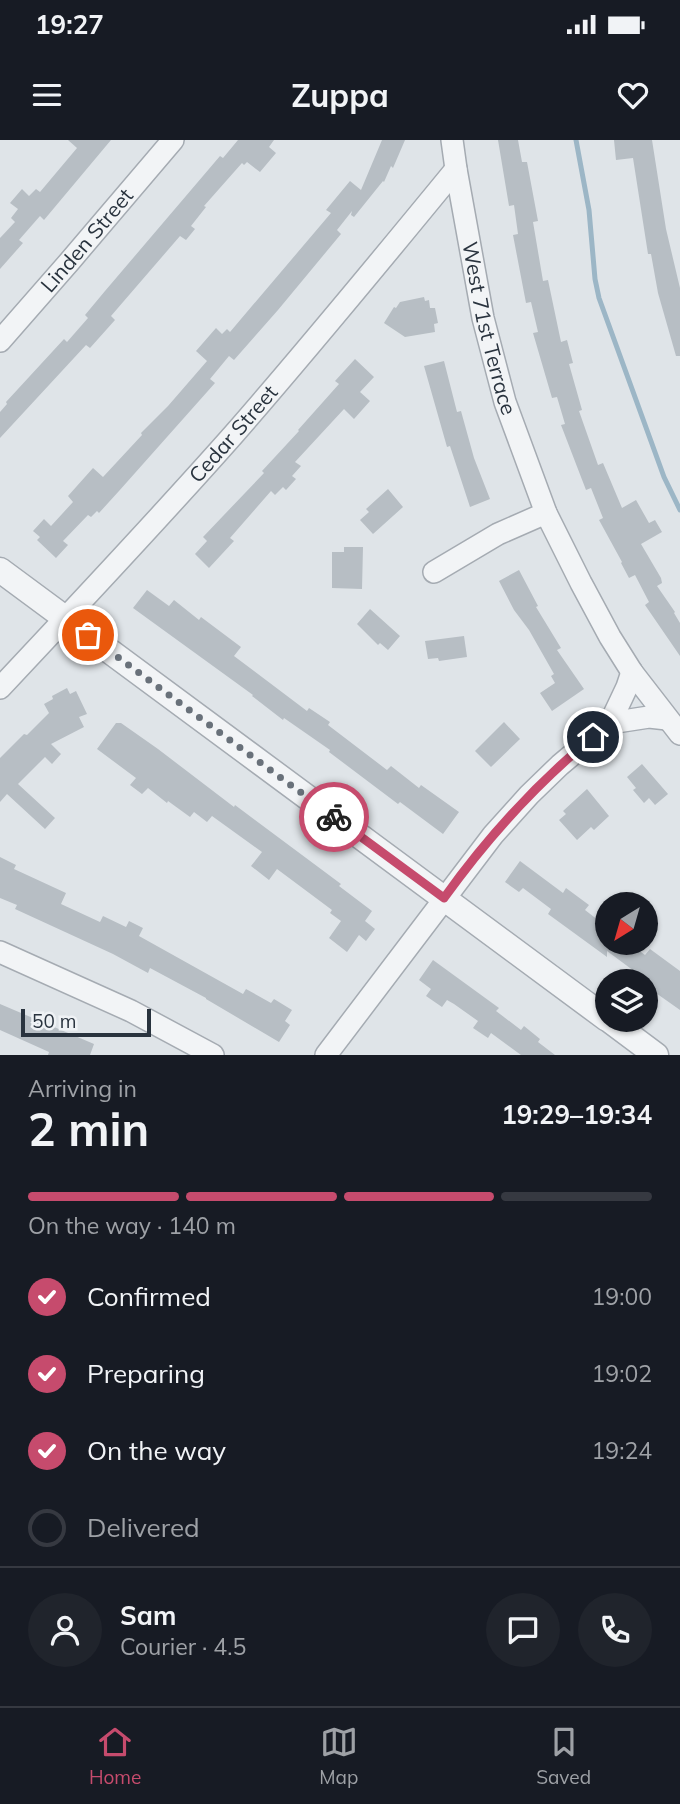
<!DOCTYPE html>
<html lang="en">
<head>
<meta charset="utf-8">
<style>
  body { margin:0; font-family:Mulish,sans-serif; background:#20242c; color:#f1f3f6; height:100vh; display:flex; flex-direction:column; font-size:26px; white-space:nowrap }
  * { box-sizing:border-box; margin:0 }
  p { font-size:23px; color:#9ea1a6 }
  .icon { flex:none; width:38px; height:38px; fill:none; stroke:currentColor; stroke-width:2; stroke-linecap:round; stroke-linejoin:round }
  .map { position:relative; height:915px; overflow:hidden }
  .sheet { display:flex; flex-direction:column; background:#171b24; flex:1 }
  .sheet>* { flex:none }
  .needle { width:46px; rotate:217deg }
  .buttons { position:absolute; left:595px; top:752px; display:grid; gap:14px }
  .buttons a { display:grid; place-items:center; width:63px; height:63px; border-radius:50%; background:#171b24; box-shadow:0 2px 5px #0004; font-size:35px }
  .scale { position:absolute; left:21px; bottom:18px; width:130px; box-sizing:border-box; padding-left:7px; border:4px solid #29333e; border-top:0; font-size:19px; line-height:24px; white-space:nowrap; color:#29333e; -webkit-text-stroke:5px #eff2f5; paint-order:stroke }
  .pin { position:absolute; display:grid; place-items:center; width:60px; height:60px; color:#fff; margin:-30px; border:4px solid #fff; border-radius:50%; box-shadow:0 2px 7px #0007 }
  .courier { position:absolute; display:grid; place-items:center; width:70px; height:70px; margin:-35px; border:5px solid #c64b6d; border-radius:50%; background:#fff; color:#222; box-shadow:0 2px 9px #0007 }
  .head em { font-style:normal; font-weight:700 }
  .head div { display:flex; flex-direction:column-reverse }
  .head { display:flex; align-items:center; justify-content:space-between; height:119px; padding:0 28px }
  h1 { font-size:46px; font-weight:700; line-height:52px }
  .bar { display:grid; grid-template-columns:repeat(4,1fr); gap:10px 7px; align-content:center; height:84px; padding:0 28px }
  .bar i { height:9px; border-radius:5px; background:#363941 }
  .bar .active { background:#c64b6d }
  .bar p { grid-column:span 4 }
  .line { display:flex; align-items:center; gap:18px; padding:0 28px; border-top:2px solid #363941 }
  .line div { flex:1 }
  .round { display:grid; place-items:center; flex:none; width:74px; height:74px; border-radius:37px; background:#20242c }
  ol { padding:0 28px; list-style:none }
  li { display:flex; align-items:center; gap:21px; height:77px }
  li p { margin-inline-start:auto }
  li .icon { padding:7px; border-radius:50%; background:#c64b6d; color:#fff; stroke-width:4 }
  li:last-child { color:#9ea1a6 }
  li i { width:38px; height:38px; border:4px solid #363941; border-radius:50% }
  .status { display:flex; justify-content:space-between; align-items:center; height:49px; padding:0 35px; background:#171b24; direction:ltr }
  .status svg { height:19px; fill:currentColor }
  header { display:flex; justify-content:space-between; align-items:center; height:91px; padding:0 28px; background:#171b24; font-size:32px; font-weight:700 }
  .tabs { display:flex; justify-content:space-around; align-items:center; height:98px; border-top:2px solid #363941; background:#171b24; font-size:19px; color:#9ea1a6 }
  .tabs a { display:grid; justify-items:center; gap:4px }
  .tabs .active { color:#c64b6d }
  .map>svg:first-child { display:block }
</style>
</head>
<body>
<div class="status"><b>19:27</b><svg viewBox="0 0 49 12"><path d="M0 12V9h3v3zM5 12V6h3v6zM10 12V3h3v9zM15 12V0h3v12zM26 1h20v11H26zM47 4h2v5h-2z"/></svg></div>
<header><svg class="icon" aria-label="menu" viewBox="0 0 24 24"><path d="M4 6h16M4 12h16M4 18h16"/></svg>Zuppa<svg class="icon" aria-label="heart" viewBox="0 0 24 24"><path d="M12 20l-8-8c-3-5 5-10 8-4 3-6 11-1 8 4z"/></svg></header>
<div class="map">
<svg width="680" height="915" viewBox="0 0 680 915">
  <rect width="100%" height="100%" fill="#dfe4e8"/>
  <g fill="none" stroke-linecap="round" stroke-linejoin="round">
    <path stroke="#9cb6c6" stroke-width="5" d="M 576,0 L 589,70 L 595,139 L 599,158 L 664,337 L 680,370"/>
  </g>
  <path fill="#b7bec4" d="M 68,0 L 111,0 L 44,80 L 40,76 L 19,100 L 23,103 L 0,129 L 0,98 L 15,82 L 11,78 L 18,69 L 10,63 L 22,49 L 29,56 L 36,49 L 40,52 L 77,8 Z
    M 238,0 L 274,0 L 269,7 L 276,13 L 260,32 L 247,22 L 244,25 L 242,23 L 204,66 L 206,67 L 191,86 L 195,89 L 186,100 L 180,96 L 111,176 L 115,180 L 90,208 L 86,205 L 0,298 L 0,272 L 7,264 L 6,262 L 64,199 L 67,202 L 88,178 L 85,175 L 105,151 L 220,16 L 223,18 Z
    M 382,0 L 405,0 L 393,28 L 391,26 L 384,42 L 383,41 L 354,77 L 351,75 L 352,71 L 337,90 L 341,94 L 278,170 L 234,220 L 229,216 L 210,239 L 215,243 L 119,351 L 99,373 L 97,371 L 91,377 L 88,375 L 63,401 L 68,405 L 56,418 L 37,400 L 40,397 L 33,391 L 44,379 L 51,386 L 73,362 L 68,356 L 93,328 L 103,337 L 142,295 L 141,293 L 168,266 L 207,221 L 196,211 L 216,188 L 222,194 L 227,189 L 230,192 L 331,73 L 326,70 L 350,41 L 361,50 Z
    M 498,0 L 518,0 L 522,22 L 527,22 L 538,81 L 533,82 L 543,141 L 548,140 L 561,202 L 567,200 L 573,223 L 569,224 L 582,270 L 579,271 L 598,325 L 603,323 L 622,368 L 636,360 L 649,383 L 655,380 L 662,392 L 641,404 L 661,438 L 662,443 L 657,446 L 675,472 L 674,473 L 680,483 L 680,516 L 645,465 L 649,462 L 635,435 L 629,438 L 621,423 L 622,422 L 599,380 L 603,378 L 591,348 L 586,350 L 561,285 L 565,284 L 557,257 L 552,258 L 533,193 L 538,192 L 531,162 L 526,163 L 513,95 L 518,94 L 514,65 L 509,66 Z
    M 614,0 L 652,0 L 666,89 L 680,148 L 680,216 L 676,216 L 658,153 L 651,114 L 648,114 L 633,18 L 616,20 Z
    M 424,157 L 425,161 L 429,160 L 430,168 L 435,168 L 438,183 L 434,184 L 435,192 L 405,197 L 384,183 L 394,167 L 396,168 L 400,162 Z
    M 355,219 L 374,237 L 360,252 L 370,261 L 354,279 L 344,269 L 295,322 L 301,326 L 292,336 L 296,339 L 286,350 L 283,347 L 275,355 L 271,351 L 230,398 L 234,401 L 209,428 L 195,414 L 207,401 L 203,397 L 264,333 L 262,331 L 299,291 L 298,290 L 339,244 L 335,241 Z
    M 444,221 L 457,272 L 461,271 L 474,318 L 490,359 L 470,367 L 450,306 L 447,307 L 424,226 Z
    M 388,349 L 403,367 L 373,394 L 360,380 L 369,372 L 366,369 Z
    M 344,407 L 363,407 L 362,449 L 332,448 L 332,412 L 344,412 Z
    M 519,430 L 538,466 L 536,467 L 561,508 L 557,510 L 584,549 L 552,571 L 540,553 L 555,543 L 551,536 L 554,534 L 529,490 L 514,470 L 499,441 Z
    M 147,450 L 169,466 L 174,460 L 199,480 L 201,477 L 241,507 L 234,516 L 307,571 L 309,568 L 330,582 L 328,585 L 387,630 L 391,626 L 419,648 L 421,645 L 459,672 L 443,694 L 400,662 L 398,664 L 329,612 L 330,610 L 284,578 L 283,580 L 252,556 L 253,555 L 133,468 Z
    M 370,469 L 400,496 L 388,510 L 380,503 L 378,505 L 357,484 Z
    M 464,496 L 467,517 L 439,521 L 438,518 L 428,519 L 425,501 Z
    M 67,548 L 70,554 L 76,551 L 87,574 L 79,577 L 84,587 L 51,604 L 61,614 L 52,624 L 45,617 L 18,644 L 55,678 L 45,689 L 7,654 L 0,662 L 0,618 L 24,594 L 27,595 L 49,573 L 44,564 L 53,559 L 52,556 Z
    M 504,582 L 520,599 L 491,627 L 475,611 Z
    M 116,583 L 121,583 L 158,609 L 234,667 L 235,665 L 341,744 L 339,746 L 372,771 L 365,781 L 375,789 L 366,801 L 359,795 L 347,812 L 329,798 L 341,781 L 330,773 L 332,770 L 277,729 L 269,740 L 251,726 L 262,712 L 212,676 L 207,682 L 194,672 L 190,677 L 168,661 L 167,663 L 148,648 L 142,654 L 130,645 L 136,638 L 97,609 Z
    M 642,624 L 668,654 L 655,665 L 649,658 L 644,663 L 633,650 L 636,648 L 627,637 Z
    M 587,649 L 609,676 L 594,690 L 591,687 L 577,700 L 559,680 L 566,674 L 563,671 Z
    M 0,717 L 16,725 L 14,729 L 66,753 L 61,764 L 100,782 L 103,776 L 126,787 L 129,781 L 143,788 L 139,796 L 243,854 L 246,849 L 271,863 L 274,859 L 292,870 L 285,881 L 290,885 L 279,902 L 206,859 L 206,858 L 150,828 L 148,833 L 113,814 L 15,769 L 17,765 L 0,758 Z
    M 520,721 L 563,753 L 566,748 L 589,765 L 585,770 L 607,787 L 607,803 L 629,803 L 645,815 L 650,809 L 680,831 L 680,870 L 646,846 L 646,842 L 640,842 L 631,835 L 634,831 L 607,811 L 607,817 L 548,774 L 551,769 L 523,748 L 519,752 L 505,742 Z
    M 433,820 L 499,868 L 496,871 L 521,890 L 524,886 L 540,899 L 538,902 L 555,915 L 521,915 L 491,893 L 488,898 L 473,888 L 478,881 L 454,864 L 447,860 L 442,867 L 426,856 L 431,849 L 419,840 Z
    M 0,864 L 94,904 L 90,915 L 48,915 L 49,912 L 0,890 Z"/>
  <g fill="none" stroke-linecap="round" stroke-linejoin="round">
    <defs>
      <g id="minor">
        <path id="s1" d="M 452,0 L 456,29 L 483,178 L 505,262 L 546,373 L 581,443 L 610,497 L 632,532 L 680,594"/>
        <path id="s2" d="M 0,201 L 70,121 L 173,0"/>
        <path d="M 434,432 L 498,394 L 546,373"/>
        <path id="s3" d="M 0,548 C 79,464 158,380 234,294 C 310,207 383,118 456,29"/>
        <path d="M 610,583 L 649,577 L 667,579"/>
        <path d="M 0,812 L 131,871 L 213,915"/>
        <path d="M 326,915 L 493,695 L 529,655 L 560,625 L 610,583 L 627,547 L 632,532"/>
      </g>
      <path id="tertiary" d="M 0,430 L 607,879
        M 609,880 L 656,915"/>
    </defs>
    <use href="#minor" stroke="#a5abb2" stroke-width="24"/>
    <use href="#tertiary" stroke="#a5abb2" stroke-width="27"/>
    <use href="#minor" stroke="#f2f4f6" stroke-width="21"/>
    <use href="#tertiary" stroke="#f2f4f6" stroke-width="24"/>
  </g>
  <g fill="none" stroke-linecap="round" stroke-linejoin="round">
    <path stroke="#69717a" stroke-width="7" stroke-dasharray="0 12.6" d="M 88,495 L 334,677"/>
    <path stroke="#c64b6d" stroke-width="9" d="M 334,677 L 444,758 C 487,698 536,644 593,597"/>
  </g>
  <g text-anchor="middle" stroke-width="7" stroke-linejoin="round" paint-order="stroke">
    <g font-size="21" fill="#29333e" stroke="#eff2f5">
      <text dy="7" stroke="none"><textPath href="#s2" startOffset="133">Linden Street</textPath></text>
      <text dy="7" stroke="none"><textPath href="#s1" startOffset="192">West 71st Terrace</textPath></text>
      <text dy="7" stroke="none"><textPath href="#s3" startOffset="345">Cedar Street</textPath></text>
    </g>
  </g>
</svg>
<div class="buttons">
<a><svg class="needle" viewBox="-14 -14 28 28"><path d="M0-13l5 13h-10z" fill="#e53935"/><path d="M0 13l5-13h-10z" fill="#9ea1a6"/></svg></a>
<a><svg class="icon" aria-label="layers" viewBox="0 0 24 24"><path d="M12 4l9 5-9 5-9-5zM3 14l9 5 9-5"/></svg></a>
</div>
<div class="scale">50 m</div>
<div class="pin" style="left:88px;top:495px;background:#ea580c"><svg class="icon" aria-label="bag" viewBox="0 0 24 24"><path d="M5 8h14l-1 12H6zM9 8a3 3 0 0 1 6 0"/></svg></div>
<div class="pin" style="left:593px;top:597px;background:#1f2937"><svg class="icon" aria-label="home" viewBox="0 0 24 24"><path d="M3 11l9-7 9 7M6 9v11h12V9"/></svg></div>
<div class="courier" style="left:334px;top:677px"><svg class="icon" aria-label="bike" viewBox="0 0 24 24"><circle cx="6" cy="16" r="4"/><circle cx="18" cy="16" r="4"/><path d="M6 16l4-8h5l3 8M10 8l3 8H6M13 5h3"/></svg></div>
</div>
<section class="sheet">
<div class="head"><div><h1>2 min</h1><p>Arriving in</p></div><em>19:29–19:34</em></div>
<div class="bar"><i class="active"></i><i class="active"></i><i class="active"></i><i></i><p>On the way · 140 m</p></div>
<ol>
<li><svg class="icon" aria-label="check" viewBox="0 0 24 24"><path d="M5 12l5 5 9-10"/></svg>Confirmed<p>19:00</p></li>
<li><svg class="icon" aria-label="check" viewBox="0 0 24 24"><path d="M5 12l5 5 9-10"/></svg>Preparing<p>19:02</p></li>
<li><svg class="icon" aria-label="check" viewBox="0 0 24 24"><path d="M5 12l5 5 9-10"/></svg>On the way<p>19:24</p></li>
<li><i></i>Delivered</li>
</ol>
<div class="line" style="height:126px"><a class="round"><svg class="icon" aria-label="person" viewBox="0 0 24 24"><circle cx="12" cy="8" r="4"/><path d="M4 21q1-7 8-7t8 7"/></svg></a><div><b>Sam</b><p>Courier · 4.5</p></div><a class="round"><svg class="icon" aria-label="chat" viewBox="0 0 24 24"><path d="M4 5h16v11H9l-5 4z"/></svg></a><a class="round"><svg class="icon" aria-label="phone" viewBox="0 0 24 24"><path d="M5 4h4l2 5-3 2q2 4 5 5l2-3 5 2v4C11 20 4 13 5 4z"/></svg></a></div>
</section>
<nav class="tabs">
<a class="active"><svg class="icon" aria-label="home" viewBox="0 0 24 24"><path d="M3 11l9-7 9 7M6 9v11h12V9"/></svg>Home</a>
<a><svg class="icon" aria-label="map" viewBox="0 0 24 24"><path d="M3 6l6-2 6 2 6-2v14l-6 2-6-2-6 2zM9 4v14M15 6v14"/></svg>Map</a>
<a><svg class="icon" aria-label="saved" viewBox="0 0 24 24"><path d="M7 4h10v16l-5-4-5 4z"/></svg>Saved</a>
</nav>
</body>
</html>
